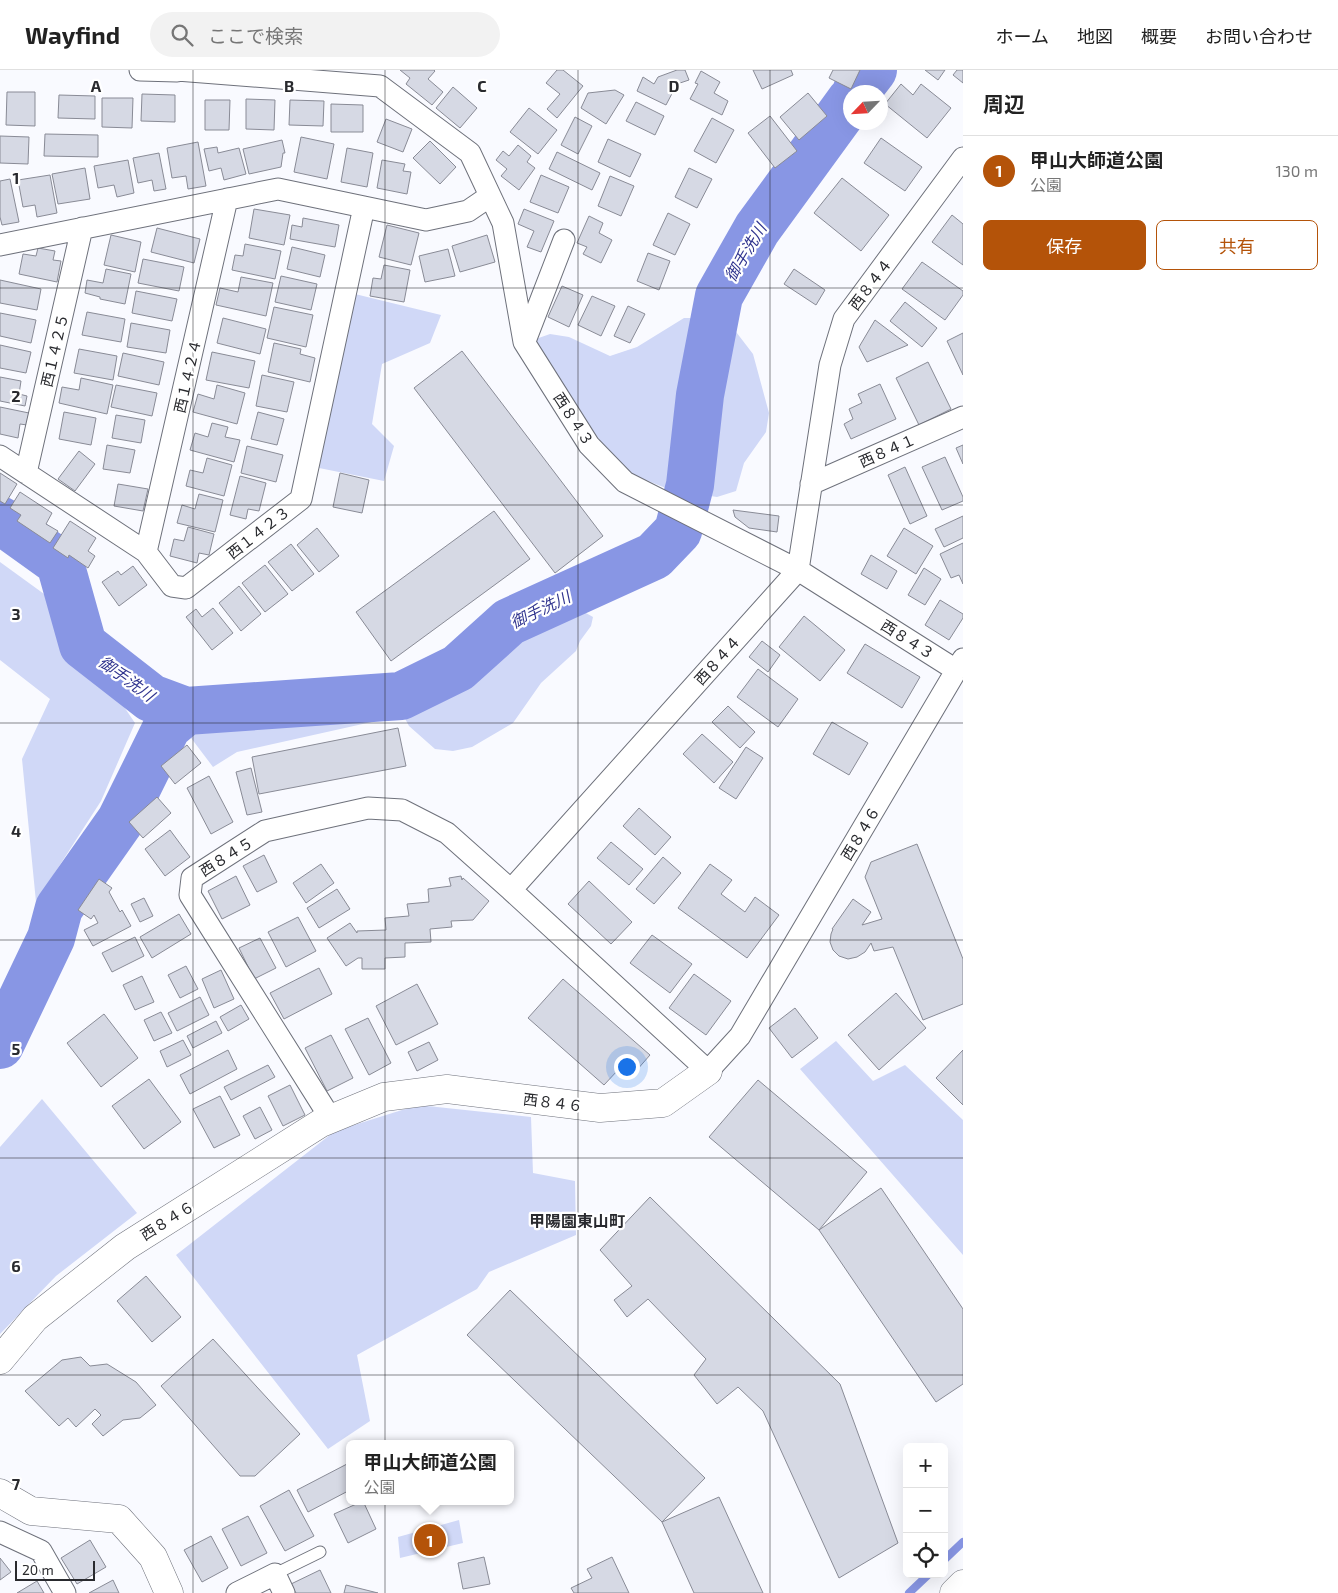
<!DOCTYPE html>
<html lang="ja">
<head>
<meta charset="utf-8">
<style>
	:root { --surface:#fff; --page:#f2f2f2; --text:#222; --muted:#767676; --line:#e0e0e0; --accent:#b45309 }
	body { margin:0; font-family:"Exo 2","Noto Sans JP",sans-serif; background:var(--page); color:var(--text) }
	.controls { position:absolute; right:15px; bottom:15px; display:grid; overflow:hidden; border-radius:8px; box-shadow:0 5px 20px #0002 }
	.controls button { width:45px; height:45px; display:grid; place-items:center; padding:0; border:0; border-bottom:1px solid var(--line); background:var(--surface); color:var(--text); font:25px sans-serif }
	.compass { position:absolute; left:843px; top:15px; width:45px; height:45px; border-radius:50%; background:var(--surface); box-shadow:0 5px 20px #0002; rotate:245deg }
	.scale { position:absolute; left:15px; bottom:12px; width:80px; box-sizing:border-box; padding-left:5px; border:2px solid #292a2e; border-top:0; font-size:14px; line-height:18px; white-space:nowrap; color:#292a2e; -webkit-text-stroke:4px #fff; paint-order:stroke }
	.you { position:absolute; left:626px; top:996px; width:18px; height:18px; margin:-12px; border:4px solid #fff; border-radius:50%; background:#1a73e8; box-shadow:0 0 0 8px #1a73e833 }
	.badge { display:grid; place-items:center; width:32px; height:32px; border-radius:50%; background:var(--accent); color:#fff; font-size:16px; font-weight:700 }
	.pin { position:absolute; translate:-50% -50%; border:2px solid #fff; box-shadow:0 1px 5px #0006 }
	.popup { position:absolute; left:346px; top:1370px; width:168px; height:65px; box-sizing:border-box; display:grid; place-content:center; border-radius:8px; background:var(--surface); filter:drop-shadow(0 1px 4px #0005); font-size:16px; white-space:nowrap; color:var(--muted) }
	.popup b { font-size:19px; color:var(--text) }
	.popup::after { content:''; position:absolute; left:50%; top:100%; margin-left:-10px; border:10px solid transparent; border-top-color:var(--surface) }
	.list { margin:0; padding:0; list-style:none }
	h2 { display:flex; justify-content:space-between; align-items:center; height:65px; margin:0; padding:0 20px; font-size:21px }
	h2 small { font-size:16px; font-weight:400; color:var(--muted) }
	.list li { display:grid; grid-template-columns:32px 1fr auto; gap:15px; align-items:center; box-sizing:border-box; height:70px; padding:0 20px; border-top:1px solid var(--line) }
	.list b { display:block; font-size:19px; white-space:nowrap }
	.list p { margin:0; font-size:16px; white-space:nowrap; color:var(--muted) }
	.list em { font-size:16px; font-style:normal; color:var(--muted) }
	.actions { display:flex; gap:10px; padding:15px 20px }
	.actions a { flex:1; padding:11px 0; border:1px solid var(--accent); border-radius:8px; text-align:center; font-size:18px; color:var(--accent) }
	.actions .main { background:var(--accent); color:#fff }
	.icon { flex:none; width:28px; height:28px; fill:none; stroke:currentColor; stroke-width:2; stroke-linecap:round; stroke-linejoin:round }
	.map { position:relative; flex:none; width:963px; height:1523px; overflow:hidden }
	header { display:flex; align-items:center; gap:30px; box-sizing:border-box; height:70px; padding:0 25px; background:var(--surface); border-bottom:1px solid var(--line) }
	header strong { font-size:24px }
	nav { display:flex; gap:28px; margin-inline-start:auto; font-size:18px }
	.search { width:350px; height:45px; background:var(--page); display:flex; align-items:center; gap:12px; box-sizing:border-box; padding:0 18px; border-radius:28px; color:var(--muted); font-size:19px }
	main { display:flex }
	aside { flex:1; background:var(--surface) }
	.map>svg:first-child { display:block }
</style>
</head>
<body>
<header>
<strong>Wayfind</strong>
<div class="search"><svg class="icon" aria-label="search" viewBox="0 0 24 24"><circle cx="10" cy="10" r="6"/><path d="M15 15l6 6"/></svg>ここで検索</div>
<nav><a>ホーム</a><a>地図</a><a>概要</a><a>お問い合わせ</a></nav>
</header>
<main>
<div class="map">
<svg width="963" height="1523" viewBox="0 0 963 1523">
	<rect width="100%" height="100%" fill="#f9faff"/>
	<path fill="#d0d8f7" d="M355,224L441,245L430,273L382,294L372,354L394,376L384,411L319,398Z
		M684,248H712L730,254L753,284L769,343L766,362L744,393L736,421L717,427L671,420L635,406L614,389L538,287L533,270L550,264L569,267L610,286L637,277Z
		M0,492L51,529L135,653L101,731L36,832L22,689L50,629L0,590Z
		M577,538L593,547L591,556L580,571L576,581L541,613L513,653L472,677L453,681L435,679L409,656L403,645L237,682L213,697L182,656L208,645L425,631L478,601L535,552Z
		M836,971L873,1011L905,995L963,1050V1185L800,999Z
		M42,1029L137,1143L56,1206L0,1264V1077Z
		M418,1035L531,1047L533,1103L575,1111L576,1165L489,1202L477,1219L357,1285L370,1351L328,1379L176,1185L335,1061Z
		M459,1450L463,1473L400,1488L398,1467Z"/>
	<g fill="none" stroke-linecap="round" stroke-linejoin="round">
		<path stroke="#8896e4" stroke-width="8" d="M944,1490L963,1472
			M909,1523L929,1504"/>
		<path stroke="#8896e4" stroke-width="48" d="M856,22L873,0
			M0,450L60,493L83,575L151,628L186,641L401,626L458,598L509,552L654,486L678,461L690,415L700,325L719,226L757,159L851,30
			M0,975L51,868L59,838L121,750L167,657L186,641"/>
	</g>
	<path fill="#d6d9e4" stroke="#898b96" d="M400,0H434L435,1L428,9L443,22L432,35L406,14L410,8Z
		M557,0H563L583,16L557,48L547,39L560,24L546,13Z
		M677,0H685L689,10L677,14L666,35L637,21L643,7L654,14L658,7Z
		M753,0H791L793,5L762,19Z
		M833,0H860L851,19L829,8Z
		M925,0H945L938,10Z
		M957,0H963V13L953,5Z
		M701,1L720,12L714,23L728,31L722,45L690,29L698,14L695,13Z
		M901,14L913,25L921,14L951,38L927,68L885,34Z
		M453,17L477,38L460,58L436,38Z
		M615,20L624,25L606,54L581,38L588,23Z
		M7,22H35V56L6,55Z
		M808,23L827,46L799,70L780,47Z
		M142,24L175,25V52L141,51Z
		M59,25L95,26V49L58,48Z
		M102,28H133L132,58L102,57Z
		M246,29L275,30L274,60L246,59Z
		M205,30H230L229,60H205Z
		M290,30L324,31L323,56L289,55Z
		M636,32L664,46L655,65L626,51Z
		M331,34L363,35V62H331Z
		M529,38L557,60L538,84L510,62Z
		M770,46L797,81L775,98L748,63Z
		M575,47L592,56L578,84L561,75Z
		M712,48L734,60L716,93L694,81Z
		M386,49L412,59L403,82L377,72Z
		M45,64L98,65V87L44,86Z
		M0,66L29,67L28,94L0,93Z
		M301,67L334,74L327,109L294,102Z
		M881,68L922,97L905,121L864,93Z
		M608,69L641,84L630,107L598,92Z
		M282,70L285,83H283L281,97L249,104L243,79Z
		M430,71L456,97L440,114L413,88Z
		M198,72L206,116L188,119L186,106L172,108L167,78Z
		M518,75L531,86L527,92L535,98L519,120L501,106L507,99L496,90L503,81L509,86Z
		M217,77L218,83L239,78L246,104L224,110L221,98L209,101L204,79Z
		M347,78L373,83L367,117L341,112Z
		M557,82L600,103L592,120L549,99Z
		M159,83L166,119L154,121L152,110L138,113L133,88Z
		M128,90L134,123L117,127L114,115L98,118L94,96Z
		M382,90L405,94L403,101L411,102L407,124L377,118Z
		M85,98L90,129L58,134L52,104Z
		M689,98L712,109L697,138L675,127Z
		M50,105L57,143L37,147L35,135L23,137L18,110Z
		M541,105L569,117L558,143L530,132Z
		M610,106L634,116L621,146L598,136Z
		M842,108L889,145L861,181L814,143Z
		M10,109L19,152L2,155L0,147V111Z
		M254,139L290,145L284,175L249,168Z
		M524,139L554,151L541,182L527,177L534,161L518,154Z
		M668,143L690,154L675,185L653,175Z
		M952,145L963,154V195L932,172Z
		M589,146L603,153L599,163L612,170L601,193L583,184L587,177L577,173Z
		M303,148L339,155L335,177L290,169L292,155L302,157Z
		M387,155L419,163L411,195L379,187Z
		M157,158L200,169L194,193L151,182Z
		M111,165L141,172L135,202L104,195Z
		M487,165L495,192L460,202L452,176Z
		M245,174L281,181L275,209L232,200L235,185L243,186Z
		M292,177L325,185L320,207L287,199Z
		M38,178L55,181L53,190L61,191L57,212L19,204L23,184L36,186Z
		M448,179L455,206L425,212L419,186Z
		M648,183L670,191L659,220L637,211Z
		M143,189L184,197L179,221L138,213Z
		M922,192L963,221V225L945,250L902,219Z
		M384,195L410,200L404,232L370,226L373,208L381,209Z
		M106,199L131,204L125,234L100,229V227L85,223L87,210L103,213Z
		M794,199L825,220L816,235L784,214Z
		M281,206L317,214L311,240L275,232Z
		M241,207L273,213L266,246L216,235L220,218L238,222Z
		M0,210L41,219L37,240L0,233Z
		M562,216L583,225L569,257L548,247Z
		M136,221L177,229L172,251L132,243Z
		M592,226L615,236L601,266L578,255Z
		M905,232L937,258L922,277L890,251Z
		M628,236L645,244L630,273L614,266Z
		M274,237L313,245L306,277L267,268Z
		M87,242L125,249L121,272L82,265Z
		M0,243L36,250L31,273L0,266Z
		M223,248L266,259L260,284L217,273Z
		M875,250L908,275L867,292L859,277Z
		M131,253L170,260L166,283L127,277Z
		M963,263V305L947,271Z
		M274,273L301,279L300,284L315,288L310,312L268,302Z
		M0,275L31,282L26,303L0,298Z
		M79,279L117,286L113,310L74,303Z
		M462,281L603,466L555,503L414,318Z
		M212,282L255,291L249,318L206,310Z
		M123,283L164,292L159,315L118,306Z
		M928,292L951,339L919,355L896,308Z
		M262,305L294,312L287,342L256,336Z
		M0,307L21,311L19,324L27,326L25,336L0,331Z
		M81,308L113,315L107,344L59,333L62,317L79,320Z
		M880,314L896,349L851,369L844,354L853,349L849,339L862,333L858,324Z
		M116,315L157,323L152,346L111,337Z
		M217,315L245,323L237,354L193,342L198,324L214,329Z
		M0,337L29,343L27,355L20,354L18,368L0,364Z
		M64,342L96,348L91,375L59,369Z
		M258,342L284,349L277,375L251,369Z
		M116,345L145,350L141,373L112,368Z
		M212,353L228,357L225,367L240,370L234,392L190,380L195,363L208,367Z
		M107,375L135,380L130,403L103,399Z
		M963,375V394L956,378Z
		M247,376L283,385L276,412L241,403Z
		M79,381L95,394L75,421L58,409Z
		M945,387L963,427V431L942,440L922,397Z
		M207,388L232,395L224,426L186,416L190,400L203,403Z
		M905,397L927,446L910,454L888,405Z
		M0,403L17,414L5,434L0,431Z
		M340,403L369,410L362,443L333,437Z
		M240,406L266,413L259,441L248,439L246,449L230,445Z
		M118,414L148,419L143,441L114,436Z
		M20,422L52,443L46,454L58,461L50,473L17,451L21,445L10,438Z
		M199,424L223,430L215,462L177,453L182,435L195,439Z
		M733,440L779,446L777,462L749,458L735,447Z
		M494,441L530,489L391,591L356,542Z
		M963,446V468L944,477L935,459Z
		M70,451L96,468L88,481L95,486L88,498L69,485L68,488L53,478Z
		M188,457L214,464L209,485L199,483L197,493L170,486L174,469L184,471Z
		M317,458L339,486L319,502L297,475Z
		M904,458L933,476L916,504L887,486Z
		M963,473V514L959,505L951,508L940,484Z
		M291,474L314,504L292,521L268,492Z
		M871,485L897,501L887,519L861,504Z
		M265,495L288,524L265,542L242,513Z
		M133,496L147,515L119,536L102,512L118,501L121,505Z
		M924,498L941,509L925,535L908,525Z
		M239,516L261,544L241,561L219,533Z
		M940,530L963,544V548L949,570L925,555Z
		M213,538L233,563L212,580L186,547L196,539L202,547Z
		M804,546L845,580L820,611L779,577Z
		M762,571L780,585L768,602L749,587Z
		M865,574L920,607L902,638L847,603Z
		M758,599L798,629L778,657L737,627Z
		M728,636L755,662L740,678L712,652Z
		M832,652L868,673L849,705L813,684Z
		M398,658L406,696L259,724L252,687Z
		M702,664L733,692L714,713L683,684Z
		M187,675L201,693L175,714L161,696Z
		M746,677L763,688L736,729L719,718Z
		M251,698L262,742L247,745L236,702Z
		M209,706L233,752L211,764L187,718Z
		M157,727L171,743L143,768L129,752Z
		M639,738L671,767L655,785L623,756Z
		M170,760L190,787L165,806L145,779Z
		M611,772L643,799L629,815L597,788Z
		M917,774L963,889V934L923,950L893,877L874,881L871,873L865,882L857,887L848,889L839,886L833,880L830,872L831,864L833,859H832L853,829L871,842L862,855L882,849L865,807L871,792Z
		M264,785L277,812L257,822L243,796Z
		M663,787L681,803L654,834L636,819Z
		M321,794L334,813L306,833L293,813Z
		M710,794L732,810L721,824L745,842L755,827L779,845L747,888L678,838Z
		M236,806L250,835L222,849L208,821Z
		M461,806L462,810L463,808L489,831L473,850L451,851L452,857L430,859L431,872L405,873V887L385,888V899H362V888H358L346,896L327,868L350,853L357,863V861L386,860L385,848L409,846L407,834L429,832L428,819L451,816L449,808Z
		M99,809L112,818L109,822L120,842L122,840L131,856L93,876L84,860L98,853L94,845L91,849L78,840Z
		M589,811L632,852L611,874L568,834Z
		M337,819L350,839L319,858L307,838Z
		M144,828L153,846L140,852L131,834Z
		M179,844L191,864L152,888L140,867Z
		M298,847L316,881L286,897L268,862Z
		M652,865L692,894L670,923L630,893Z
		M135,867L144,886L112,902L102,883Z
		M260,868L276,898L254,909L239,878Z
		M186,896L198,919L180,928L168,905Z
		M319,898L332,924L284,949L270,923Z
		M221,900L234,929L214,938L202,909Z
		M694,904L731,931L706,965L669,938Z
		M142,906L154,932L135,940L123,915Z
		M563,909L650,985L629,1009L618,1000L604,1015L528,948Z
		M417,914L438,954L396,975L376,936Z
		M896,923L926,958L879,1000L848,965Z
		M200,927L209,945L177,961L168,943Z
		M241,935L249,949L228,961L220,947Z
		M795,938L818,968L792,988L769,958Z
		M161,942L172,963L154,971L144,950Z
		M104,944L138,988L101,1017L67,973Z
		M368,948L391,993L369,1005L345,959Z
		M216,951L222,963L193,978L187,966Z
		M331,965L353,1008L327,1021L305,978Z
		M183,970L191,985L167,997L160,981Z
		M429,972L438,990L417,1001L408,982Z
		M228,980L237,999L190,1024L180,1005Z
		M963,980V1035L936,1008Z
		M268,995L275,1007L231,1030L224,1017Z
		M149,1009L181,1052L144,1079L112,1036Z
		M758,1010L867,1102L819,1160L709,1067Z
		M290,1015L305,1045L283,1056L268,1026Z
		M220,1026L240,1065L214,1078L193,1039Z
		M260,1037L272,1060L255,1069L243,1046Z
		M881,1118L963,1239V1314L936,1332L819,1160Z
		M650,1127L840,1314L898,1473L839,1508L763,1341L738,1317L717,1334L694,1305L706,1289L648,1229L627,1247L614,1230L632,1216L600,1180Z
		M146,1206L181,1247L152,1272L117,1231Z
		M510,1220L705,1408L662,1452L467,1265Z
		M213,1269L300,1364L255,1406H240L161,1316Z
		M81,1287L90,1296L107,1294L136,1312L156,1335L140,1348L123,1350L103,1366L92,1354L101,1345L95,1339L76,1357L68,1348L59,1356L25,1321L62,1290Z
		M347,1394L350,1400V1420L308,1442L297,1420Z
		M289,1420L314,1466L285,1481L260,1436Z
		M719,1427L763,1523H694L662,1452Z
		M363,1431L376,1459L348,1473L334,1444Z
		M248,1446L267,1483L241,1496L222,1459Z
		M211,1466L228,1498L202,1512L184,1480Z
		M90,1470L106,1497L77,1514L61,1488Z
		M484,1487L490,1514L463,1519L458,1493Z
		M612,1487L629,1523H574L571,1518L592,1508L587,1499Z
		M0,1488L11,1502L0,1510Z
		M320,1500L331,1523H296L291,1514Z
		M113,1510L119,1523H89Z
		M37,1511L44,1523H17Z
		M346,1515L378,1523H344Z"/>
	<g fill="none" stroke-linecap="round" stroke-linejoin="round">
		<g stroke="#6e717b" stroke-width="13">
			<path id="lane" d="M275,1504L320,1482"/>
		</g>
		<g stroke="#6e717b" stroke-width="23">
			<path id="street" d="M140,0L177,1
				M177,0L380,16L470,83L503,153L524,272L589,375L625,412L798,500L956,600
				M963,88L844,249L830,295L798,500L511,820L708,1001L740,966L963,589
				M0,175L278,119L426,150L468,141L490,126
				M525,271L564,170
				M0,386L146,482L172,516L186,518L301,429L364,137
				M26,403L82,158
				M811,414L963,347
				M146,482L227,129
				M331,1049L190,825L192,808L265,761L368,738L402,740L447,763L511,820
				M0,1462L41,1481L65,1523
				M237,1523L275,1504L284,1523"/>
		</g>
		<g stroke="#6e717b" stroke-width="29">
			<path id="secondary" d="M0,1290L35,1248L125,1177L321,1053L384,1027L447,1019L600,1038L663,1033L708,1001
				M0,1423L31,1441L119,1449L153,1487L169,1523
				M954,1523L963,1514"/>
		</g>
		<use href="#lane" stroke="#fff" stroke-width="11"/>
		<use href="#street" stroke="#fff" stroke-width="21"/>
		<use href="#secondary" stroke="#fff" stroke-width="28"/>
	</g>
	<path fill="none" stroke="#292a2e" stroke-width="1" stroke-opacity="0.55" d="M193,0V1523M385,0V1523M578,0V1523M770,0V1523M0,218H963M0,435H963M0,653H963M0,870H963M0,1088H963M0,1305H963"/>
	<g text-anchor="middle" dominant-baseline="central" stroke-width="4.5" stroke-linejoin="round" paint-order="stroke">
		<g font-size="15" fill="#292a2e" stroke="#fff">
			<text transform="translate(870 214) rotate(-53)">西８４４</text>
			<text transform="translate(54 280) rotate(-77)">西１４２５</text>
			<text transform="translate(187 306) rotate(-77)">西１４２４</text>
			<text transform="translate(574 349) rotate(57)">西８４３</text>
			<text transform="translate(887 380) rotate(-24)">西８４１</text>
			<text transform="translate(258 462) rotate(-38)">西１４２３</text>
			<text transform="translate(908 569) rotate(32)">西８４３</text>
			<text transform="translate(717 590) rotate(-48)">西８４４</text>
			<text transform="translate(860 763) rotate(-59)">西８４６</text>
			<text transform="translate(226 786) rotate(-32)">西８４５</text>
			<text transform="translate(553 1032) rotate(7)">西８４６</text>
			<text transform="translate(167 1150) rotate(-32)">西８４６</text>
		</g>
		<g font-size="16" font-style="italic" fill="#31358f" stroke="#fff">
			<text transform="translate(745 182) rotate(-59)">御手洗川</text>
			<text transform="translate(540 539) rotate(-26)">御手洗川</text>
			<text transform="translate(127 608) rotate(36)">御手洗川</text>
		</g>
		<g font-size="16" font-weight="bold" fill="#292a2e" stroke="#fff">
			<text x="577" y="1150">甲陽園東山町</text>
		</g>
	</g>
	<g font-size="16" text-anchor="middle" font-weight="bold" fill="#292a2e" stroke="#fff" stroke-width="4.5" stroke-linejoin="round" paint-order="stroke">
		<text x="96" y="22">A</text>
		<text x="289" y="22">B</text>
		<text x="482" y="22">C</text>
		<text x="674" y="22">D</text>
		<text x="16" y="114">1</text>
		<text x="16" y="332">2</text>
		<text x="16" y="550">3</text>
		<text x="16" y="767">4</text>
		<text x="16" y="985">5</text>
		<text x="16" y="1202">6</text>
		<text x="16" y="1420">7</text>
	</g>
</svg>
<div class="controls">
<button>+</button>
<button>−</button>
<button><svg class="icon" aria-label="locate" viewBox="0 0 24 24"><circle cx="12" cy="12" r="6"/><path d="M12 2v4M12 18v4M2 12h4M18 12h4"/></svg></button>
</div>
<svg class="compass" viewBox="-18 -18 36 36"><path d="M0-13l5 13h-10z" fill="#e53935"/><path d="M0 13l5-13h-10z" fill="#767676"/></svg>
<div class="scale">20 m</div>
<div class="you"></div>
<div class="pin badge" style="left:430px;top:1470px">1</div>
<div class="popup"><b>甲山大師道公園</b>公園</div>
</div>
<aside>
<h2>周辺<small></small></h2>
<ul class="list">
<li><span class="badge">1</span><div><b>甲山大師道公園</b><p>公園</p></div><em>130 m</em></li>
</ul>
<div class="actions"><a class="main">保存</a><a>共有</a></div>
</aside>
</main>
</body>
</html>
